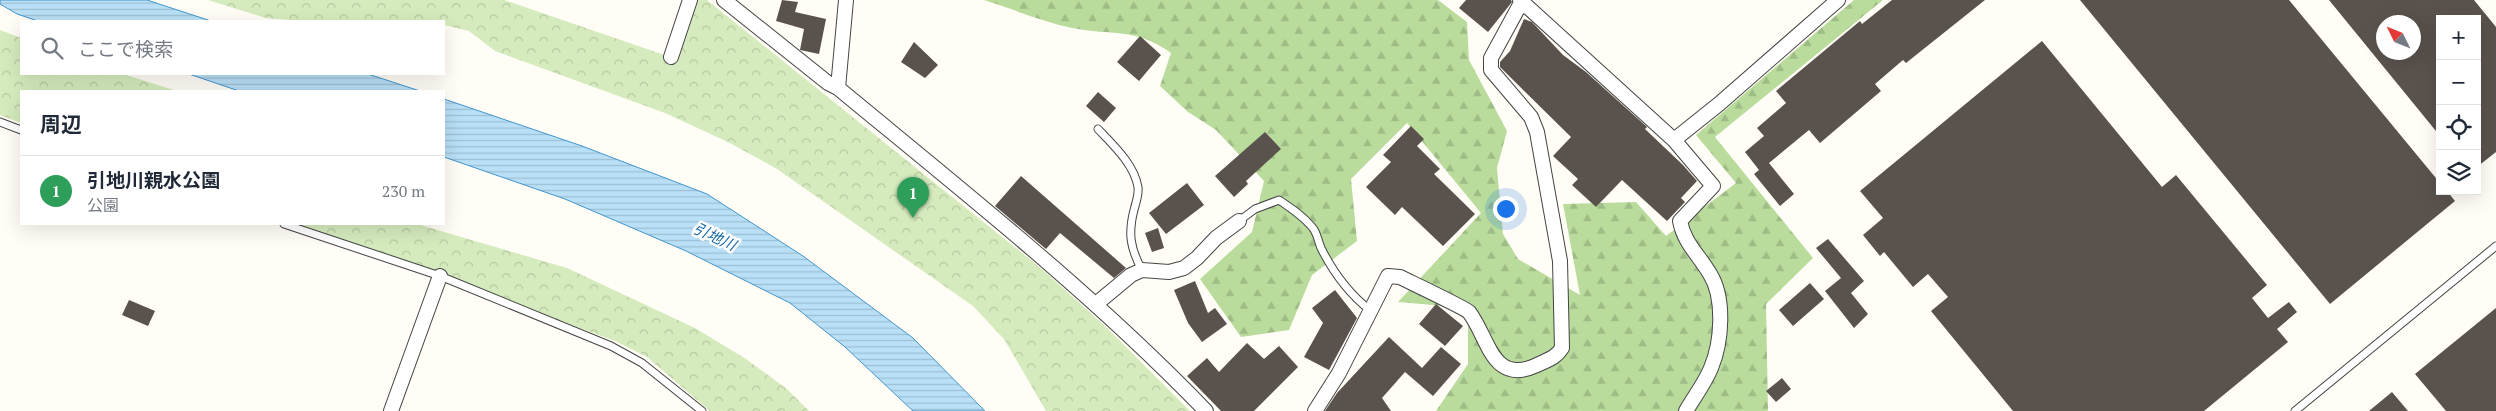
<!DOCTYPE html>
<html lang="ja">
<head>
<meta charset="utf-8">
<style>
	:root { --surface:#fff; --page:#f6f6f7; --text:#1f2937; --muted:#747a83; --line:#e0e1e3; --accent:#c4262e }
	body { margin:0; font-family:"PT Serif","Noto Sans JP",serif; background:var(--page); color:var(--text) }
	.controls { position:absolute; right:15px; top:15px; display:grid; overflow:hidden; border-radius:0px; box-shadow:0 5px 20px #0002 }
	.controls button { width:45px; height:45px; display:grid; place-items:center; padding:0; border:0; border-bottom:1px solid var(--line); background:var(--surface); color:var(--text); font:25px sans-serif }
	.compass { position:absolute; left:2376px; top:15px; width:45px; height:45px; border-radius:50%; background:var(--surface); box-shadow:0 5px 20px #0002; rotate:313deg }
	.you { position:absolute; left:1505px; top:208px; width:18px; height:18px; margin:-12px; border:4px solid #fff; border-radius:50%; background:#1a73e8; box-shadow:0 0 0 8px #1a73e833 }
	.badge { display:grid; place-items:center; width:32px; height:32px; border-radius:50%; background:var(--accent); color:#fff; font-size:16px; font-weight:700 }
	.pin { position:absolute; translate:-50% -41px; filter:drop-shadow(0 1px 2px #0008) }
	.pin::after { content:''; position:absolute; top:26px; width:18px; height:15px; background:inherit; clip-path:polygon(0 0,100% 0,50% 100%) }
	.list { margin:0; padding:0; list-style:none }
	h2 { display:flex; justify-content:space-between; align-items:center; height:65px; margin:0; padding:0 20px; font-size:21px }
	h2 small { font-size:16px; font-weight:400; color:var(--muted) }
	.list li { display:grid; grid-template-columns:32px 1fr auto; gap:15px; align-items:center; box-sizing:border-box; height:70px; padding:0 20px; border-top:1px solid var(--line) }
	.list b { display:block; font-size:19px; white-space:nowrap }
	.list p { margin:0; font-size:16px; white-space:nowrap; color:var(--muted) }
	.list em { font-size:16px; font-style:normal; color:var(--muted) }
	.icon { flex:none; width:28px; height:28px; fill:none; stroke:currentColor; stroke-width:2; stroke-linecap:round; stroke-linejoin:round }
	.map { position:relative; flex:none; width:2496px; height:411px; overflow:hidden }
	.search { position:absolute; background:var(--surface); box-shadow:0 5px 20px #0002; left:20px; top:20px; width:425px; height:55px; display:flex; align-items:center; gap:12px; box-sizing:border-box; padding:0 18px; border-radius:0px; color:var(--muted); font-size:19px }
	.panel { position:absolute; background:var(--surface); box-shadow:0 5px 20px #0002; left:20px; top:90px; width:425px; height:135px; border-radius:0px }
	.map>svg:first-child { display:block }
</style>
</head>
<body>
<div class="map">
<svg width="2496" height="411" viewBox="0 0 2496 411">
	<defs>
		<pattern id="forest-firs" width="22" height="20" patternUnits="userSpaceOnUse" patternTransform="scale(1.25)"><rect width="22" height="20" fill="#b9dc9c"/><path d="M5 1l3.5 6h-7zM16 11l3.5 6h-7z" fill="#9ebc85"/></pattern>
		<pattern id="park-crowns" width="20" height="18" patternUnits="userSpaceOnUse" patternTransform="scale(1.25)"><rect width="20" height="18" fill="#d5ebbd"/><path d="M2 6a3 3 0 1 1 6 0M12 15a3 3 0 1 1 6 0" fill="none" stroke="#b6c8a1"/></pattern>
		<pattern id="water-rules" width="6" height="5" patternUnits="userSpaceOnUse" patternTransform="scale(1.25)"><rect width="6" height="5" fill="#b9e0f7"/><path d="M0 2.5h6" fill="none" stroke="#9ebfd3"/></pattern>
	</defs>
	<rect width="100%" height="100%" fill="#fffdf5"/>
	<path fill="url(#forest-firs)" d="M984,0H1438L1467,22L1469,60L1507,131L1497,168L1503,234L1518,259L1580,295L1563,204L1636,202L1666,236L1736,183L1696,135L1854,0H1883L1715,137L1813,258L1766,304L1768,411H1436L1468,364V308L1398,302L1481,213L1407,123L1351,179L1357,241L1312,275L1289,330L1241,337L1200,279L1252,232L1264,181L1216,130L1188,112L1160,86L1171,53C1135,27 1112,36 1072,28C1043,22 1013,9 984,0Z"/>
	<path fill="url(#park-crowns)" d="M208,0H504L676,59L696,0H707L1042,269L1108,329L1190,411H1046L1004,339L973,306L777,169L728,142L665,113L495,51L469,31L444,25V21L290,20L266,18Z
		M0,30L21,38V74H123L177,91H21V123L0,115Z
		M297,224H417L567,268L695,328L746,359L787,389L809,411H710L647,357L615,341Z"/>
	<path fill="url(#water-rules)" stroke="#3f96cf" d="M0,0H147L211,21H38L17,14L0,4Z
		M189,74H368L420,91H239Z
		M444,99L582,146L707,194L803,256L913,338L985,411H913L845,347L790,303L686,251L565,199L444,157Z"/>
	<path fill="#5a524d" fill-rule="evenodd" d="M782,0L798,2L795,12L826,19L819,54L800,50L804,29L776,21Z
		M1466,0H1511L1512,2L1488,32L1459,8Z
		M1892,0H1985L1906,63L1903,60L1875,84L1881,91L1820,143L1809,130L1769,163L1794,194L1780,206L1754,174L1759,170L1745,152L1764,136L1757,128L1786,103L1776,91L1860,21L1862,24Z
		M2080,0H2289L2440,183V191H2447L2455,201L2330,304Z
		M2329,0H2474L2496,27V152L2477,167V19H2440V136ZM2384,22H2414V52H2384Z
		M1524,19L1532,22L1563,55L1586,72L1647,127L1645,129L1683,165L1697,181L1681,198L1685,202L1667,221L1622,180L1596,207L1572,185L1578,179L1553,156L1571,137L1500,67V62L1510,51Z
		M1140,36L1161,55L1139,81L1117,62Z
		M2042,41L2162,187L2176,175L2267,285L2252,298L2268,318L2289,302L2297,312L2277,329L2288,342L2204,411H2013L1931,311L1948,297L1928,274L1913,287L1884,252L1880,256L1863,235L1883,218L1860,191Z
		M914,42L938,65L925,78L901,62Z
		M1098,92L1116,108L1104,122L1086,106Z
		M1411,126L1424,139L1417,146L1440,169L1434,174L1475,214L1443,246L1402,207L1395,215L1366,187L1391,162L1383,155Z
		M1265,132L1281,149L1246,181L1248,184L1234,197L1215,176Z
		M1021,176L1126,268L1114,278L1060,233L1046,249L995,206Z
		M1187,183L1204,205L1166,234L1149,213Z
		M1158,228L1164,248L1152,252L1145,233Z
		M1828,239L1864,281L1851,293L1868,314L1854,328L1825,291L1841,278L1816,248Z
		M1195,281L1208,313L1215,308L1227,324L1202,342L1188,323L1174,290Z
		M1810,283L1824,299L1793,326L1779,310Z
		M1335,290L1357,318L1329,370L1304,357L1323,323L1312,308Z
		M129,300L155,311L148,326L122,315Z
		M1436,304L1463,326L1445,346L1419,324Z
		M2496,308V411H2446L2415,374Z
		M1389,337L1422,368L1441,347L1461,364L1433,396L1405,372L1382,398L1391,411H1325L1337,393Z
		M1247,343L1264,359L1279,346L1298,367L1254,411H1221L1187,376L1207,358L1219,372Z
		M1782,378L1791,389L1776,402L1766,391Z
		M2392,392L2408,411H2369Z"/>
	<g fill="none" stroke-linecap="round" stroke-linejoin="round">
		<g stroke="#444" stroke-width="9">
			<path id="service" d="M0,122L21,130
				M1098,129C1113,145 1134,164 1138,187C1139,195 1136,202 1134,210C1128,233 1130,248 1142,270
				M1239,221L1255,209L1279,200C1291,208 1303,216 1312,227C1317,232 1318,241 1321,248C1334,274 1349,294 1371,311
				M284,224L440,276L611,346L642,363L702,411
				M2295,411L2496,246"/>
		</g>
		<g stroke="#444" stroke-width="16">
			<path id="minor" d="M724,0L828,83L838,88C964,192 1092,293 1206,411
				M1520,0L1674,140L1719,104L1838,0
				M671,57L690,0
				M838,88L846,0
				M1674,140L1713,186L1680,221C1684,243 1699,255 1710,274C1725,298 1722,342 1711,368C1705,383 1694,397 1686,411
				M1096,304L1131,275L1142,270L1169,272L1184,268L1197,258L1216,238L1239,221
				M391,411L440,276
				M1315,411L1339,373L1388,276L1400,277C1410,282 1465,308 1469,312C1489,338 1492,386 1537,365C1547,360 1556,358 1562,348L1560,261L1537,132L1531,117L1491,70V58L1522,1"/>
		</g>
		<use href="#service" stroke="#fff" stroke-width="7"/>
		<use href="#minor" stroke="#fff" stroke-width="14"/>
	</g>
	<g text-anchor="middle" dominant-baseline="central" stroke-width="5" stroke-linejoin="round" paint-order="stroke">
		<g font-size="15" font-style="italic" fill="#1768a6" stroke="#fff">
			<text transform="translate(715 236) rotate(25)">引地川</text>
		</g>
	</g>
</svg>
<div class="controls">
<button>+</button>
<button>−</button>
<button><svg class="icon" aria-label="locate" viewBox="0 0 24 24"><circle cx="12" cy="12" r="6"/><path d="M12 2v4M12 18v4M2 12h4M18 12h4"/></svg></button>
<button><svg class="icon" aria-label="layers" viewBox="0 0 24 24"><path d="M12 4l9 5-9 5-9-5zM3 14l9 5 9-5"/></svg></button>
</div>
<svg class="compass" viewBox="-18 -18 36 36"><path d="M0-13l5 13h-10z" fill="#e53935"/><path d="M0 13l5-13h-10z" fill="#747a83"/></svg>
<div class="you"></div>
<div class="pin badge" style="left:913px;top:218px;background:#2e9e5b">1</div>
<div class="search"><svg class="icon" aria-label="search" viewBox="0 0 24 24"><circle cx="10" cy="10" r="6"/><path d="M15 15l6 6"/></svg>ここで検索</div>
<section class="panel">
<h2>周辺<small></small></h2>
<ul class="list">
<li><span class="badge" style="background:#2e9e5b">1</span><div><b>引地川親水公園</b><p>公園</p></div><em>230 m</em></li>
</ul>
</section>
</div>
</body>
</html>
